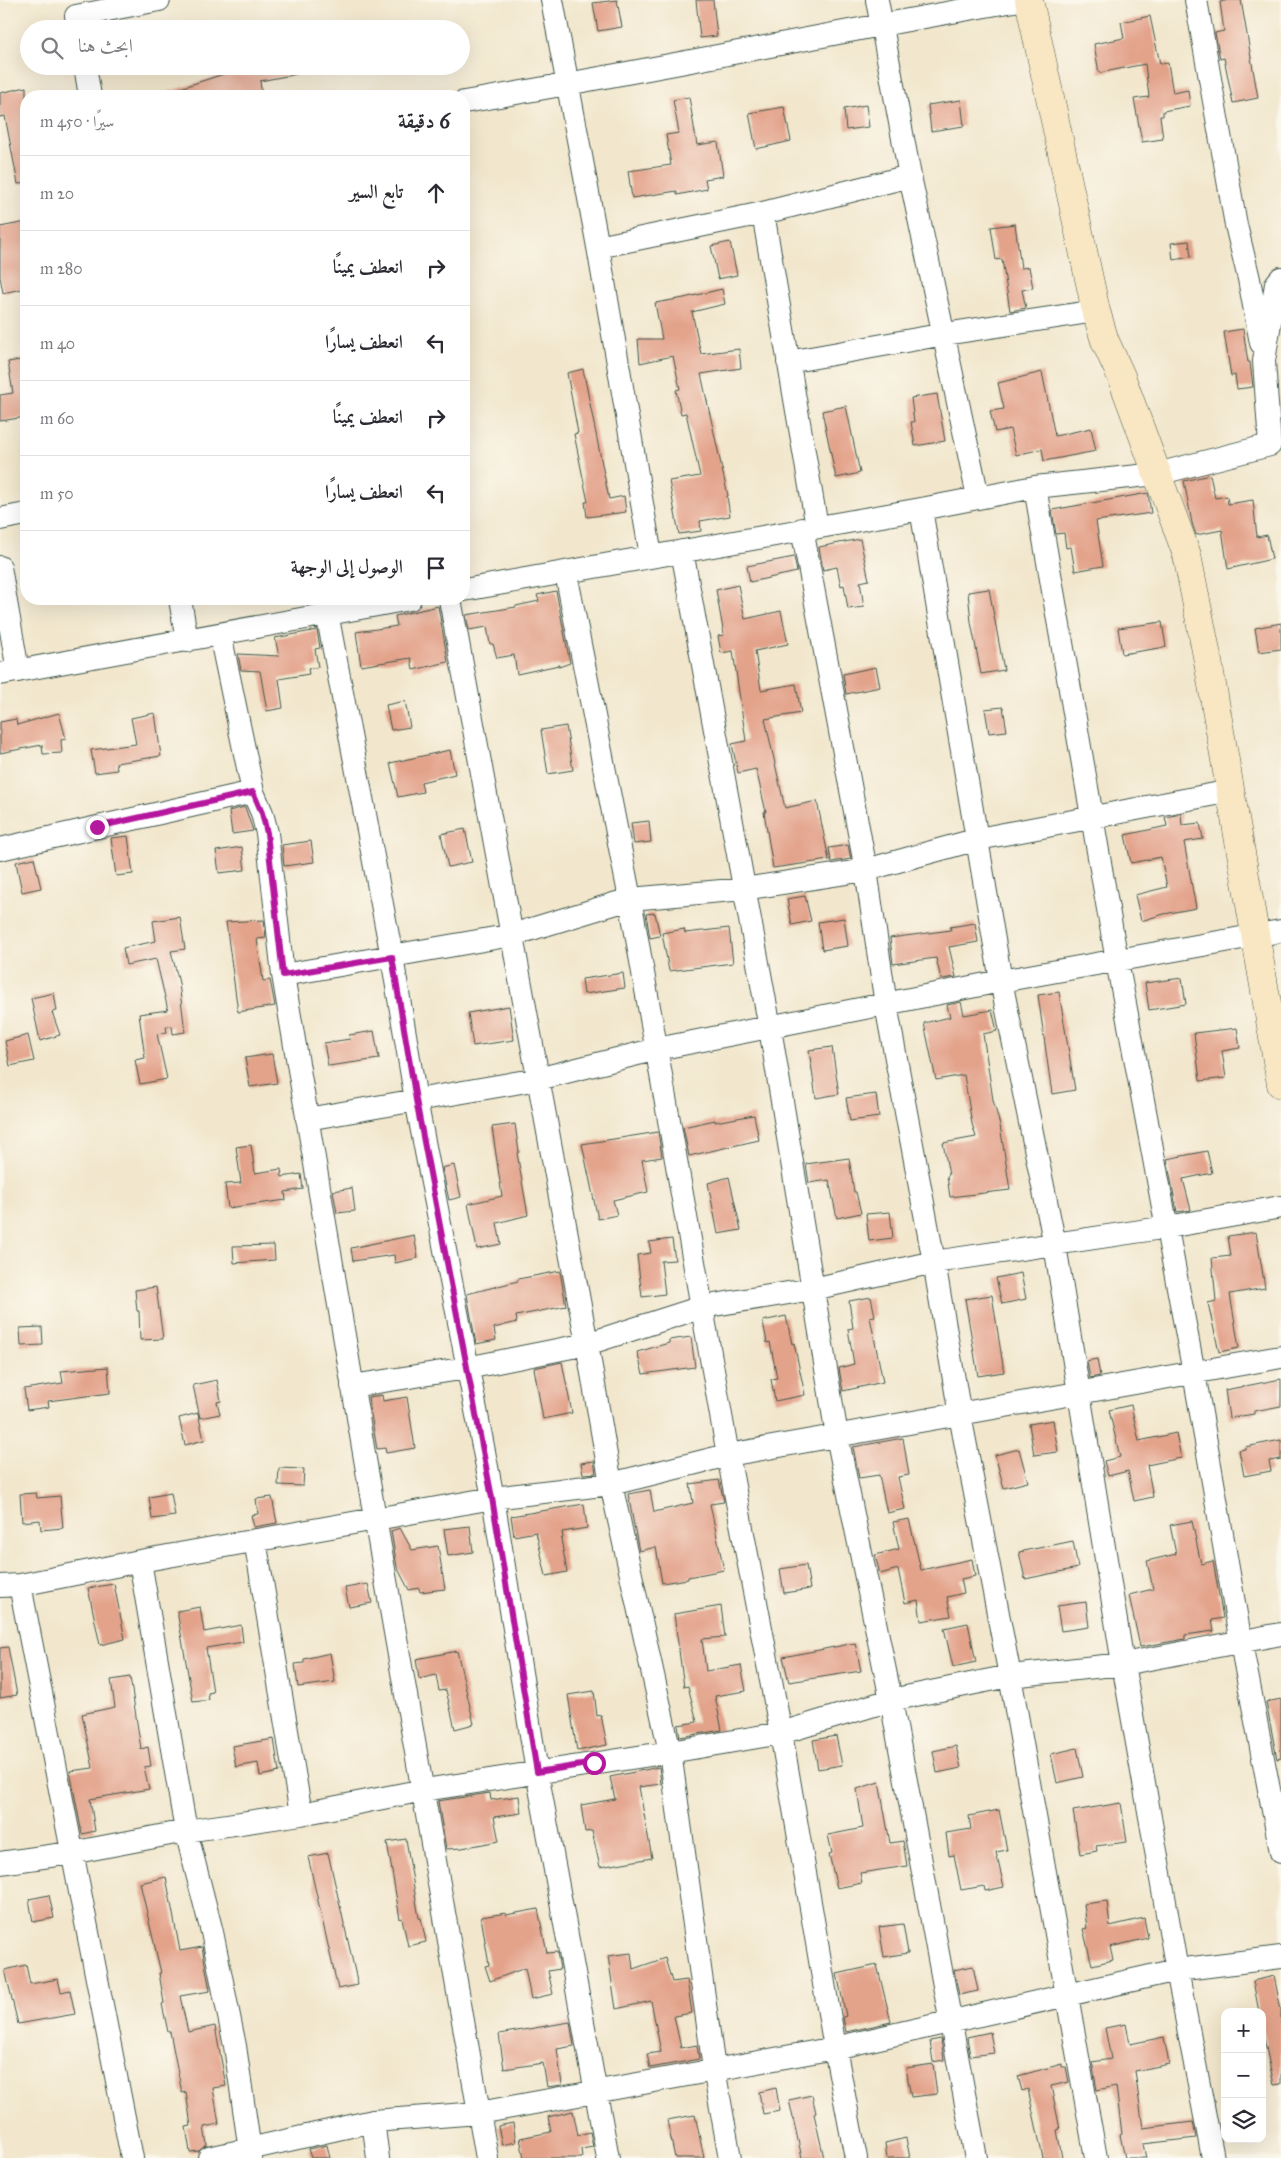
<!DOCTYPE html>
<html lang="ar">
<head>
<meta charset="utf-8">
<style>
	:root { --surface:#fff; --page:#f2f2f3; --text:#2b2b33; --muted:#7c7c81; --line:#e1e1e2 }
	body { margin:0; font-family:"IM FELL Great Primer",Amiri,serif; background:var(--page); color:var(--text); direction:rtl }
	.controls { position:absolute; right:15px; bottom:15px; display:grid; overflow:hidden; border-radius:10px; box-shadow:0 5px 20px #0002 }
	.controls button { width:45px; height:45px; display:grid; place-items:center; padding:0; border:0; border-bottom:1px solid var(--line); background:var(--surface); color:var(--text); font:25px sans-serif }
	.stop { position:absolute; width:15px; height:15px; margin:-11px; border:4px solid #b5179e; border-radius:50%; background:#fff }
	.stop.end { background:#b5179e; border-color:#fff; box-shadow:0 1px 5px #0008 }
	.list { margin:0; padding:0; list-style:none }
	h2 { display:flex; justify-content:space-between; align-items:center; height:65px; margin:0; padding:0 20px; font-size:21px }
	h2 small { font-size:16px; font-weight:400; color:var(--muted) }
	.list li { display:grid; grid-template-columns:32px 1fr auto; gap:15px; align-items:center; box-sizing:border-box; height:75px; padding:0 20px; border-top:1px solid var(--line) }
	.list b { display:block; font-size:19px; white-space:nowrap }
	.list em { font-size:16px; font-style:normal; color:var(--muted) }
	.icon { flex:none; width:28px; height:28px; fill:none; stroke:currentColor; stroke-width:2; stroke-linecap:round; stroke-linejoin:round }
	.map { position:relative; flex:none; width:1281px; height:2158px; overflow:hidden; direction:ltr }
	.search { position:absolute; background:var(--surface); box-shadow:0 5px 20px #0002; left:20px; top:20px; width:450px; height:55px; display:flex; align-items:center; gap:12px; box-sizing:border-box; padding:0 18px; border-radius:28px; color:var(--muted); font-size:19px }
	.panel { position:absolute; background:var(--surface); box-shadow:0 5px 20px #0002; left:20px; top:90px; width:450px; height:515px; border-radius:20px; direction:rtl }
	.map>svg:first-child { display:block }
</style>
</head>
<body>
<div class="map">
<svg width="1281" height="2158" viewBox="0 0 1281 2158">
	<rect width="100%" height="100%" fill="#fbf7ec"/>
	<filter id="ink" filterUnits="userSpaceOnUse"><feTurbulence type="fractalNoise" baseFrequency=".02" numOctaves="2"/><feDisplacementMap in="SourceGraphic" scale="10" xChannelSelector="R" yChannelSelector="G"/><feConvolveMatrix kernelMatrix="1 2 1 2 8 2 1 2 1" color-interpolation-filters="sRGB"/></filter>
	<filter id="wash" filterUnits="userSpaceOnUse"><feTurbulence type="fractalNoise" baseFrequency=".0096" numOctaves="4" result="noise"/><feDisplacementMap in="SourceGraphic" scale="20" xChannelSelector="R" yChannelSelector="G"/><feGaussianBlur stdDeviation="1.12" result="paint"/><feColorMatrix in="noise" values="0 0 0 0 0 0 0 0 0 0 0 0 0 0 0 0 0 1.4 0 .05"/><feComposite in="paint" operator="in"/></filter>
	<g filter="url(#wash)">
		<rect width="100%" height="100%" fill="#f2e7cd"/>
		<g id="blocks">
			<path fill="#e3a28a" d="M617,0L622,27L598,31L593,3Z
				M696,0H713L717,36L700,38Z
				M1229,0H1241L1258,98L1233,103L1224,58L1220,59L1215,33L1224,31L1220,2Z
				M1150,16L1160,64L1168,63L1173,93L1188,90L1190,106L1163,111V116H1160L1163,139L1142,142L1134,99L1149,97L1145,64L1099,73L1094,44L1124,38L1121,22Z
				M236,66H296L297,74L260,81L262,96H166L165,93L236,70Z
				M26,87V183L18,184L5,116L0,117V93Z
				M689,97L697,145L718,142L723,176L705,179L707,189L677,195V191L632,198L628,171L671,165L666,135L679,133L673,100Z
				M961,100L964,126L931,131L928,105Z
				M866,105L869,127L846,130L844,109Z
				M784,107L791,141L756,149L749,113Z
				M26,222V288L3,293L0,277V227Z
				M1015,224L1021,268L1029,267L1033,288L1022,290L1026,308L1010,311L1002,259L996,260L991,227Z
				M1189,241L1191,257L1173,260L1171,243Z
				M730,242L737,275L718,279L711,246Z
				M722,289L725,304L692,312L701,354L739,349L741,368L701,374L728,496H727L730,516L700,521L701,531L679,534L669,481L700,476L686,413L681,414L676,390L680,389L673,356L640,363L638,339H662L655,303L684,298Z
				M1243,329L1248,362H1250L1253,387L1237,389L1235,375L1231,376L1224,332Z
				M26,359V417L0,421V395L13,393L8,362Z
				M583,369L609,499L624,496L626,512L587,517L585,502H588L574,434L578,433L567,373Z
				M1042,372L1055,436L1091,428L1096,451L1044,461L1042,449L1016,455L1010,429L995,432L990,411L1004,409L998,383Z
				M937,394L945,441L915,446L911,422H914L911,398Z
				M846,406L860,473L836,478L822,411Z
				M1210,475L1215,498L1227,496L1228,504L1253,500L1257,537L1267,535L1272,559L1228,569L1222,530L1196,535L1192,523L1184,481Z
				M1148,493L1151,513L1096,521L1103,566L1075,571L1071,547L1066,548L1064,533L1056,534L1052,510Z
				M860,539L869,580L860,582L864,607L848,609L844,585L841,586L837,567L823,570L819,547Z
				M794,557L797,572L750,582L747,566Z
				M738,585L745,619L781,611L788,644L755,651L761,690L796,684L801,713L765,719L785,808L817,801L829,860L773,868L764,812H766L756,769L738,773L732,744L746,741L733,651L721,653L718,636L724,635L716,590Z
				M989,589L1004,670L981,674L971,622L968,592Z
				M556,591L570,663L559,667V665L517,674L514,655L497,658L493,644H490L487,627L469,630L466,615L516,607V606L539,601L537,595Z
				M438,606L448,662L413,670L411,658L361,666L356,632L397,626L395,616Z
				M1162,622L1166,647L1122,654L1118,628Z
				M1281,623V649L1259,652L1255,628Z
				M317,630L320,648L315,649L318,667L308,669L309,674L279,679L283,708L267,711L260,671L241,670L238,654L279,656L275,638Z
				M876,667L880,687L846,694L843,674Z
				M405,701L410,727L391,730L386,705Z
				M1003,707L1007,731L989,733L985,709Z
				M59,713L66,739L61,740L62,753L43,754L42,745L0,753V722L16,719L17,725Z
				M155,713L161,756L116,763L117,770L95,773L91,750L136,744L131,718Z
				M566,726L573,770L548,774L541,730Z
				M450,750L455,774L421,782L423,792L398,797L390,763Z
				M245,807L253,831L232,834L229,811Z
				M1181,814L1182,825L1200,823L1203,839L1184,842L1196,908L1164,914L1141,921L1135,895L1167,887L1161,857L1131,863L1125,835L1167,826L1165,817Z
				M649,821L651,842L634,844L631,823Z
				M465,829L472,862L448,867L441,834Z
				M128,836L133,874L116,876L111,838Z
				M311,841L314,862L284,866L282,845Z
				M848,845L851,859L831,862L829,848Z
				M242,847L245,870L219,873L216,851Z
				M34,858L41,888L22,892L16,862Z
				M805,896L811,921L792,925L787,899Z
				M655,913L660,936L650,938L646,914Z
				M180,917L185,949L171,951L179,983L185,1032L173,1034L172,1026L166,1027L167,1032L157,1034L167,1079L140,1084L135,1060L145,1058L139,1014L168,1010L156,959L126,965L123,948L156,941L153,921Z
				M844,918L848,946L822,950L818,922Z
				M264,920L266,938L257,939L263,981L270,980L275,1006L238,1012L226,922Z
				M975,923L978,942L949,947L956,977L941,979L936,958L893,964L890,938L951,930L950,927Z
				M729,928L733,963L669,971L662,933L684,929L685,933Z
				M623,973L625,988L584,994L582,979Z
				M1182,978L1186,1004L1149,1010L1145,983Z
				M1059,992L1075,1090L1052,1094L1038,995Z
				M54,993L57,1011L52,1012L60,1035L40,1041L31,998Z
				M961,1002L964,1015L992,1010L997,1031L983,1034L993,1100L1000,1125L1010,1190L950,1197L947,1176L949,1175L943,1143L976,1137L972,1124L964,1075L936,1080L924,1023L950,1017L947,1005Z
				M509,1006L514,1040L473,1046L468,1013Z
				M1237,1028L1240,1048L1222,1051L1226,1078L1200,1081L1194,1033Z
				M374,1031L379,1059L328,1066L324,1043L350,1039L349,1035Z
				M28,1035L34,1061L10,1066L5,1041Z
				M832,1047L839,1094L816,1098L809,1050Z
				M272,1054L277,1083L250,1087L245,1058Z
				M876,1094L879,1117L850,1121L846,1098Z
				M754,1115L759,1140L689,1156L683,1127L715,1120V1122Z
				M515,1124L519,1152L517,1153L528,1215L497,1223L501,1244L477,1249L468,1204L502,1196L492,1127Z
				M658,1132L662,1157L642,1160L648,1192L613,1200L617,1215L598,1219L582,1144Z
				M251,1145L255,1173L281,1169L282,1177L301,1174L303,1189L285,1192L286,1200L228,1208L225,1184L241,1183L236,1147Z
				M1207,1151L1212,1173L1183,1179L1191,1210L1177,1212L1167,1159Z
				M849,1158L854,1192H856L861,1213L837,1218L829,1180L809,1183L806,1164Z
				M454,1165L461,1197L449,1200L442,1168Z
				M729,1177L741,1230L718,1234L708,1183Z
				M352,1188L355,1211L337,1213L333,1191Z
				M890,1212L893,1238L869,1241L866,1214Z
				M1256,1232L1265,1288L1230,1294L1239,1348L1219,1352L1208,1303L1216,1301L1212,1258L1231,1256L1228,1236Z
				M414,1235L418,1258L395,1263L394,1255L353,1261L351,1248Z
				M672,1239L675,1260L661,1261L665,1294L642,1297L637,1255L651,1253L649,1242Z
				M274,1245L275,1260L234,1263L233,1246Z
				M560,1271L566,1306L516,1316L517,1322L494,1328L496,1340L476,1344L467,1294L518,1281V1279Z
				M1021,1273L1026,1299L1002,1304L996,1278Z
				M156,1287L163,1339L140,1340L139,1311H137L135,1290Z
				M992,1295L1004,1372L978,1376L965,1299Z
				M871,1297L875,1316L870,1317L883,1382L843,1391L839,1368L854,1364L848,1329L853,1328L849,1301Z
				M786,1316L792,1344L794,1343L805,1395L775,1401L771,1379L777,1378L770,1342L767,1343L763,1321Z
				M42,1327L43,1345L21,1346L20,1328Z
				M691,1337L695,1367L643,1374L637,1352L669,1343V1340Z
				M1097,1359L1100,1376L1090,1378L1087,1361Z
				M562,1362L572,1413L543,1419L534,1368Z
				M108,1367L110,1393L48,1401L49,1407L27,1410L24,1389L63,1383L61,1371Z
				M1281,1379V1406L1254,1411V1414L1229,1418L1225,1390Z
				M217,1380L221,1401L217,1402L220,1414L200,1418L193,1385Z
				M382,1395L383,1401L407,1397L415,1448L386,1453L385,1448L377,1449L368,1397Z
				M1131,1405L1139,1441L1176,1433L1181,1458L1147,1465L1153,1497L1134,1501L1128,1471L1108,1476L1104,1461L1120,1457L1109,1410Z
				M198,1413L204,1440L185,1445L179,1418Z
				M1053,1420L1058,1452L1034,1455L1029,1424Z
				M903,1438L909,1475L898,1477L905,1509L887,1513L879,1475L859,1478L853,1447Z
				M1281,1440V1459L1269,1461L1271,1471L1244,1476L1239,1450L1245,1449V1447Z
				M1019,1449L1028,1482L1004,1488L995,1455Z
				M594,1461L596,1473L583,1474L581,1463Z
				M279,1468L304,1469L303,1486L278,1485Z
				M719,1480L724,1502L710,1504L724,1570L688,1577V1579L662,1583L656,1547L639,1551L628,1494L650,1490L654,1512L693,1503L690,1484Z
				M36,1493L37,1498L60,1496L63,1528L41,1530L40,1520L22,1522L20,1494Z
				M171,1493L175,1516L152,1519L149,1497Z
				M272,1497L277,1523L254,1527L251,1515L258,1514L256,1499Z
				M584,1504L587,1528L562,1532L563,1538L561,1539L567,1572L546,1576L536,1532L514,1536L511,1516Z
				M909,1519L921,1570L972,1559L975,1576L961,1579L964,1593L947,1597L951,1616L921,1621L918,1600L905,1603L898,1569L880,1574L875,1555L899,1549L893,1522Z
				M1192,1521L1201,1564L1213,1561L1223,1618L1212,1620L1214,1631L1185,1635V1639L1140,1647L1129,1595L1153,1589L1147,1561L1176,1554L1170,1525Z
				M470,1526L473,1552L448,1556L444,1529Z
				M400,1528L412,1550L438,1546L445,1589L420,1592L419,1588L409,1590L397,1567L391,1531Z
				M1073,1541L1078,1568L1025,1579L1019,1552Z
				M806,1565L810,1589L784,1593L780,1569Z
				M114,1584L125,1639L100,1645L88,1588Z
				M368,1584L372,1603L349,1607L345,1588Z
				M1086,1602L1089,1627L1061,1631L1057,1606Z
				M721,1606L725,1637L702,1639L706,1671L741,1665L746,1691L715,1696L722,1730L680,1737L678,1725L697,1722L688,1686L684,1687L674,1614Z
				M200,1607L204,1632L241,1625L243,1642L206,1648L213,1692L208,1693L209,1700L193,1702L177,1611Z
				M968,1623L976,1662L953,1667L944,1628Z
				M855,1643L861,1671L789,1682L783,1657Z
				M8,1647L17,1695L0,1698V1648Z
				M457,1651L474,1724L455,1729L446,1690L439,1691L436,1675L419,1679L416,1659Z
				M330,1653L335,1682L298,1687L295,1664L304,1663V1659Z
				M130,1677L141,1749L148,1747L151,1766L144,1767L149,1789L90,1799L95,1831L82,1834L70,1771L93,1768L82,1714L115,1707L111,1680Z
				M594,1691L597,1716L601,1715L607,1745L577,1751L568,1695Z
				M1281,1699V1758L1277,1759L1266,1702Z
				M836,1736L842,1765L818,1769L813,1740Z
				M274,1739L279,1772L260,1776L258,1763L236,1767L232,1746Z
				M956,1746L961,1768L937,1773L933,1751Z
				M1077,1748L1083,1777L1057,1783L1051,1754Z
				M659,1767L661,1784L639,1787L652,1858L600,1867L592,1831L585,1832L581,1805L615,1799L610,1777Z
				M879,1782L890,1843L903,1841L907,1866L860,1873L862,1883L837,1888L829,1854L832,1853L828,1835L863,1828L857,1789Z
				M490,1793L491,1800L519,1796L521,1813L494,1817L499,1841L462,1848L446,1849L438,1801Z
				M1121,1803L1127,1842L1096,1846L1097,1851L1080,1854L1073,1811Z
				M999,1810L1007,1850L996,1852L1004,1887L985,1891L984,1886L961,1890L954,1855L949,1856L946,1833L971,1829L969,1816Z
				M406,1839L419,1918H421L426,1942L408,1946L402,1918L400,1919L387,1842Z
				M328,1853L358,1985L338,1989L308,1857Z
				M166,1877L180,1951L202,1947L210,1991L180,1996L188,2032L215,2026L226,2086L213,2088L219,2124L204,2127L207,2145L199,2151L190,2152L186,2127L191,2126L186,2092L182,2093L170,2032H168L162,2004L164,2003L159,1973H161L140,1883Z
				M49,1895L54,1918L33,1922L29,1899Z
				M1107,1901L1110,1926L1144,1918L1148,1938L1110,1947L1113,1960L1092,1965L1083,1929L1087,1928L1084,1904Z
				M538,1909L547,1953L557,1952L560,1969L548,1971L553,1994L531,1999L525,1968L490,1981L485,1966L489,1965L481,1917L506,1913V1915Z
				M903,1924L908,1953L884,1957L879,1927Z
				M631,1953L633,1969L665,1958L672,1982L687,1980L692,2013L674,2016L681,2048L697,2045L699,2059L650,2068L647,2054L661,2052L651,2001L616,2009L608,1956Z
				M26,1965L30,1984L58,1979L61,1992L70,1990L75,2014L18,2024L5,1970Z
				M877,1965L891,2022L846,2032L843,2017L846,2016L837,1974Z
				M973,1966L978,1991L959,1995L954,1970Z
				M1274,1976L1281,2010V2084L1274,2085L1262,2029V2012H1259L1253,1981Z
				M570,2022L574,2046L557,2049L562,2085L547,2087L543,2063L504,2069L499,2034Z
				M1126,2024L1130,2044L1164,2037L1169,2064L1135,2071L1143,2128L1193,2122L1196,2138L1143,2144L1146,2158H1125L1120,2135L1122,2134L1116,2086L1097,2090L1092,2062L1111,2059L1105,2028Z
				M990,2032L994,2053L970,2056L967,2037Z
				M941,2039L944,2060L933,2062L930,2041Z
				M933,2064L937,2094L911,2097L906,2068Z
				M1062,2064V2067H1066L1069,2082L1051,2086L1060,2129L1057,2130L1062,2158H1043L1028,2089L1022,2091L1018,2076Z
				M776,2088L780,2111L763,2114L759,2092Z
				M812,2095L816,2113L814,2114L824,2158H802L789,2100Z
				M573,2111L578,2135L590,2132L593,2147L581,2149L582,2158H524L520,2138L551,2132L548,2117Z
				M695,2115L704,2158H675L667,2120Z
				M513,2123L516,2142L502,2145L498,2126Z
				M906,2138L910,2158H887L885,2143Z
				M327,2145L330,2158H311L308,2149Z"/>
		</g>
	</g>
	<g filter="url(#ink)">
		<use href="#blocks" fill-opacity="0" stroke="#3f564b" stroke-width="1"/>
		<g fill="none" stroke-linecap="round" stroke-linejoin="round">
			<g stroke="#3f564b" stroke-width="24">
				<path id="street" d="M552,0L598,247L651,556
					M877,0L910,176L978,497
					M1196,0L1236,225L1249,279L1261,343
					M76,16L159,0
					M85,66L90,96
					M464,102C650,71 834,32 1020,0
					M763,213L817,527
					M598,247L763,213L910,176
					M788,362L945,334L1096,311
					M1035,487L1117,961L1194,1373L1241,1643L1281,1852
					M921,509L1001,981L1055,1245L1123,1664L1177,1970L1213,2158
					M0,519L26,514
					M802,529L866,870L886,1005L934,1262L960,1415L1010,1676L1096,2158
					M682,551L770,1028L837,1436L891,1700L976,2158
					M0,567L18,671
					M566,573L630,899L728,1455L781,1733L835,2048L856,2158
					M464,590L921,509L1035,487L1157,474L1270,445L1264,361L1276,284L1281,278
					M180,599L187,641
					M450,599L587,1344L611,1484L670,1752L714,2069L730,2158
					M327,613L392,957L416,1100L493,1498L537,1772L608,2158
					M220,634L253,792L262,813L267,833L283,975L375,1518L487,2158
					M0,674L410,599
					M0,849L253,792
					M283,975L512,935L630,899L744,889L866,870L978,839L1231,791
					M307,1119L538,1079L657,1049L1001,981L1281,931
					M352,1386L467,1368L587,1344L702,1307L813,1289L934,1262L1168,1227L1281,1207
					M255,1540L301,1814
					M140,1561L186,1831L212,1932L235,2046L251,2158
					M20,1585L132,2158
					M0,1586L20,1585L140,1561L493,1498L611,1484L728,1455L1281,1357
					M0,1863L71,1853L186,1831L301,1814L424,1790L670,1752L781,1733L891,1700L1010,1676L1123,1664L1281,1634
					M373,2121L378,2158
					M209,2158L373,2121L479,2113L835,2048L1177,1970L1281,1957"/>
			</g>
			<g stroke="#3f564b" stroke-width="29">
				<path id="secondary" d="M1029,0L1096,311L1105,341L1121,376L1187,555L1207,656L1281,1084"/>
			</g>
			<use href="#street" stroke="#fff" stroke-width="22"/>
			<use href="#secondary" stroke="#f9e7c3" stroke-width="28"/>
		</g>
	</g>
	<g fill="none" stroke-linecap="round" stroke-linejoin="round" filter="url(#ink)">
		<path stroke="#b5179e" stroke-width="6" d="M97,827L253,792L262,813L267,833L283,975L392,957L416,1100L492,1498L537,1772L594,1763"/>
	</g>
</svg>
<div class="controls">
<button>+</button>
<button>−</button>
<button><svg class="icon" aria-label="layers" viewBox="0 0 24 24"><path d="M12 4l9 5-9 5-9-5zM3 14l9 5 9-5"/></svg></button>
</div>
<div class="stop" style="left:594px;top:1763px"></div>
<div class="stop end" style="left:97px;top:827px"></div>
<div class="search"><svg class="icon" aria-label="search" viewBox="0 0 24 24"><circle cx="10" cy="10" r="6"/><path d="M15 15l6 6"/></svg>ابحث هنا</div>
<section class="panel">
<h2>6 دقيقة<small>سيرًا · 450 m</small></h2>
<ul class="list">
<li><svg class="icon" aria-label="ahead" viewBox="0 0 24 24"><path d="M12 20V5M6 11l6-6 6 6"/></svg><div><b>تابع السير</b></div><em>20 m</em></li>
<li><svg class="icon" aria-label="right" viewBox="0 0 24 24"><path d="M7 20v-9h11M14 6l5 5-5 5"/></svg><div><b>انعطف يمينًا</b></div><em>280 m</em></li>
<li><svg class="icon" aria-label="left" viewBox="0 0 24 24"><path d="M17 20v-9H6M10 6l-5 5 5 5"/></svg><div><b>انعطف يسارًا</b></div><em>40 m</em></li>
<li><svg class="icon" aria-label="right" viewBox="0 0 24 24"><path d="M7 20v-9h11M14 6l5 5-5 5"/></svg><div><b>انعطف يمينًا</b></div><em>60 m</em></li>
<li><svg class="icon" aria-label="left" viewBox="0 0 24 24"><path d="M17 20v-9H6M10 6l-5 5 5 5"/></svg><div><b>انعطف يسارًا</b></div><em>50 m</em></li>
<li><svg class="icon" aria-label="arrive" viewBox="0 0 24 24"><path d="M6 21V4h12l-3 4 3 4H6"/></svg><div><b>الوصول إلى الوجهة</b></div></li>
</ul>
</section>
</div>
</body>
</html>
